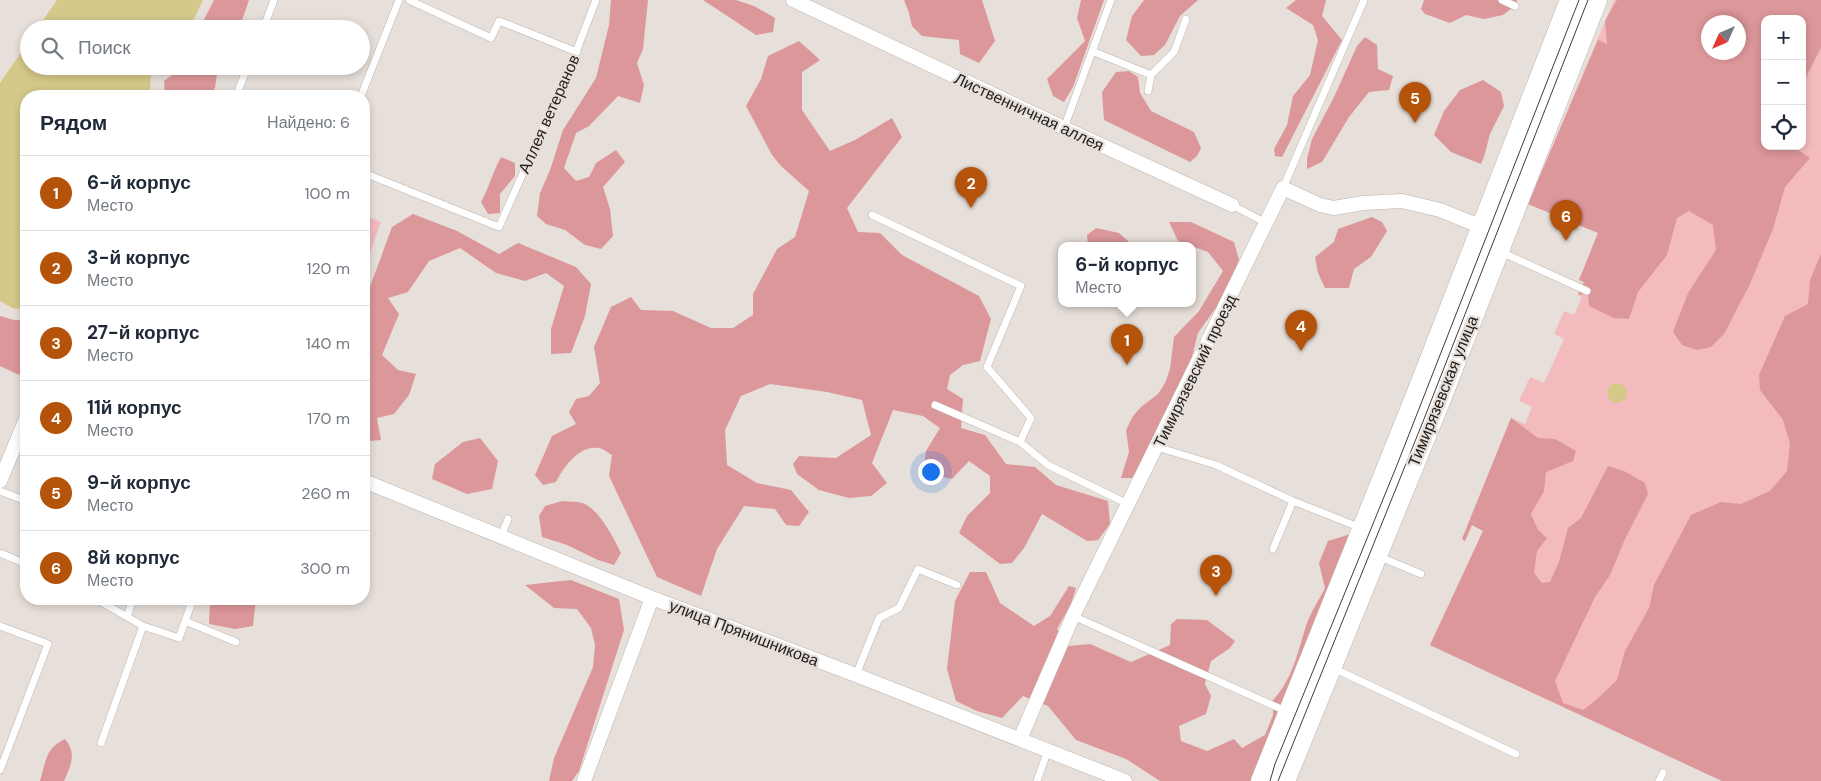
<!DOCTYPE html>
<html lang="ru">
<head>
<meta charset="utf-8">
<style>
	:root { --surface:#fff; --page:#f2f2f3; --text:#1f2937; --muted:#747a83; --line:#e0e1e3; --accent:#b45309 }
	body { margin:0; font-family:"DM Sans",sans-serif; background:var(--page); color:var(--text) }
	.controls { position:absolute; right:15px; top:15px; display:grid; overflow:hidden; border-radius:10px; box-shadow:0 2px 8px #0003 }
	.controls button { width:45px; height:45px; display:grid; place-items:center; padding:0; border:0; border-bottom:1px solid var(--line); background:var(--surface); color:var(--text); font:25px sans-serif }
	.compass { position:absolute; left:1701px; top:15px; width:45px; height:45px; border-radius:50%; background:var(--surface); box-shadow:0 2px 8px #0003; rotate:225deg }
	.you { position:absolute; left:930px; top:471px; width:18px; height:18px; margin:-12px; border:4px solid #fff; border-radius:50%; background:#1a73e8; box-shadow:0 0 0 8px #1a73e833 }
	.badge { display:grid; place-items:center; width:32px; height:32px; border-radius:50%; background:var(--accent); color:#fff; font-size:16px; font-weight:700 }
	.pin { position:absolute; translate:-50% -41px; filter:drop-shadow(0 1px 2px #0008) }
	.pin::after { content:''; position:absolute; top:26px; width:18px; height:15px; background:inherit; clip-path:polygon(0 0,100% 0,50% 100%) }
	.popup { position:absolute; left:1058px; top:242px; width:138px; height:65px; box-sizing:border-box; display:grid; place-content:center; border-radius:10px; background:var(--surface); filter:drop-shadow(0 1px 4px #0005); font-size:16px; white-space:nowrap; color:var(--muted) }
	.popup b { font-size:19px; color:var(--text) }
	.popup::after { content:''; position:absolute; left:50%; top:100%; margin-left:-10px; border:10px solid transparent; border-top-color:var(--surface) }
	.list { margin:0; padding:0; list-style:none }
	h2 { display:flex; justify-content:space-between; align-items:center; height:65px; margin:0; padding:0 20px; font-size:21px }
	h2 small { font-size:16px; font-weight:400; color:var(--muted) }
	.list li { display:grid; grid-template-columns:32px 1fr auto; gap:15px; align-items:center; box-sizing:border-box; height:75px; padding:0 20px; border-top:1px solid var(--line) }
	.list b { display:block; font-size:19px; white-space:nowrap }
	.list p { margin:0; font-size:16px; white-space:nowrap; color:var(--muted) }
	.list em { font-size:16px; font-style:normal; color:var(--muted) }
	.icon { flex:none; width:28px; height:28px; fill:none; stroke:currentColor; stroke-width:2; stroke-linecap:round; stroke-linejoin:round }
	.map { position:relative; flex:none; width:1821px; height:781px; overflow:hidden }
	.search { position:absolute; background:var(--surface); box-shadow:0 2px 8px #0003; left:20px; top:20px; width:350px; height:55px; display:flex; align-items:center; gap:12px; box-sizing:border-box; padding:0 18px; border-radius:28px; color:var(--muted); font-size:19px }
	.panel { position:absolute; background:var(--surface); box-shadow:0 2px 8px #0003; left:20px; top:90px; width:350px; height:515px; border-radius:20px }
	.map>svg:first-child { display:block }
</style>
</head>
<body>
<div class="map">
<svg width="1821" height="781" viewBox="0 0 1821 781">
	<rect width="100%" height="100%" fill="#e7dfd9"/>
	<path fill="#f3bbbe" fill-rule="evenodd" d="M1614,0H1821V781H1722L1430,645L1483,531L1472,525L1465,541L1462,539L1511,418L1525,424L1532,407L1519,401L1530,377L1544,383L1564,339L1554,334L1564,311L1574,315L1582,297L1578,295L1584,282L1579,280L1598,233L1528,204ZM1765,19H1802V146H1765ZM1708,22H1738V52H1708Z
		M364,215L381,222L368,258L364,256Z"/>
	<path fill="#dc979b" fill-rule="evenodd" d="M214,0H249L239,29H199Z
		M611,0H648L643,49L637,63L644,85L640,103L618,96L589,126L576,133L564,168L576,181L589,177L596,163L616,150L625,162L603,187L610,209L613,236L601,249L585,245L565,230L546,224L537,216L540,193L550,170L563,130L596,78L609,25Z
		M703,0H736L754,6L775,18L773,32L756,35Z
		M904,0H982L995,41L979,63L960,54L959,40L922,36L912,26L909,13Z
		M1081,0H1104L1073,87L1064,102L1053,96L1047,79L1085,41L1077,18Z
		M1144,0H1198L1180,16L1165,45L1154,55L1141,56L1126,40L1132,16Z
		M1296,0H1326L1322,16L1342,40L1282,157L1275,156L1274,149L1287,125L1293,96L1310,75L1318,40L1313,25L1286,8Z
		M1424,0H1517L1515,6L1503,15L1484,19L1466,15L1450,23L1425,14L1421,9Z
		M1617,0H1821V48L1802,85V19H1765V146H1792L1810,158L1785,187L1773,229L1749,286L1724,334L1711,347L1697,350L1682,345L1673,332L1688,293L1716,250L1713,225L1689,211L1677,218L1667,255L1638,292L1629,319L1614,318L1589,306L1588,293L1578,295L1584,282L1579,280L1598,233L1528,204L1598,40L1607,44L1605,21ZM1708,22H1738V52H1708Z
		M1365,37L1377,45L1378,69L1393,76L1389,90L1369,92L1349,117L1322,162L1307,169V159L1312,139L1334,97L1357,46Z
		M799,41L820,60L802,72V110L830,151L855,140L892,118L902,137L847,208L858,232L880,233L902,255L979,296L991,319L980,361L963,365L950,375L947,389L963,399L961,428L985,435L1006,464L1035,467L1056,485L1108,501L1110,524L1098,540L1087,541L1042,514L1024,548L1012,563L1000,564L959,533L967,516L990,493V476L969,461L952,479L923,473L926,451L940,428L923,416L893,410L872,463L887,483L871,496L849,498L819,490L797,474L793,464L799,456L836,458L871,435L862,400L827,392L770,384L741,396L725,430L727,465L757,483L791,490L809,512L799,526L786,525L775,509L744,506L717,549L701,596L657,577L609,476L612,455C608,453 603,448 598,448C579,445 563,468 556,482L543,485L535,475L552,436L576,424L569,412L576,399L589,396L600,383L594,347L611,307L631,297L641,310L673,311L711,328H733L753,315V294L777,249L795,237L809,191L781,166L772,155L746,106L761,79L768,56Z
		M184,66H218L215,88L209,96H169L165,95L164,81Z
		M1129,71L1138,77L1140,93L1151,111L1194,132L1201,148L1197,156L1190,162L1104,120L1102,92L1116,72Z
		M1483,80L1501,92L1504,106L1490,134L1484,157L1481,164L1451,152L1434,135L1444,111L1460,90Z
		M501,157L515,163V176L500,194V213L488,214L481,202C489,188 493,171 501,157Z
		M413,214L457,231L499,254L518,243L576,267L591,284L585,316L571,353L551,354V329L564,286L546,273L525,281L496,273L460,248L429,261L408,292L388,298L399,314L382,355L398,370L416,374L409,395L394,414L377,418L381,440L370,441L364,436V298L367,295L392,227Z
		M1372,217L1382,222L1387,231L1371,257L1354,269L1349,288H1325L1318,273L1315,257L1334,242L1338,229Z
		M1169,222H1191L1234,242L1239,260L1227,292L1198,333L1188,372L1176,397L1160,421L1152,446L1132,478H1121L1129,452L1126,430L1133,416L1141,407L1158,394L1165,383L1170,369L1174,337L1199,311L1223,271L1208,252L1178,241Z
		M1096,228L1119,233L1128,241V246H1088L1087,235Z
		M1821,254V781H1722L1430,645L1483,531L1472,525L1465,541L1462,539L1511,418L1538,438L1555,439L1576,451L1573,461L1546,472L1544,491L1531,514L1538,530L1547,538L1537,551L1534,573L1542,583L1550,582L1559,562L1568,528L1581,518L1608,466L1624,471L1645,483L1648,494L1625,539L1610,575L1595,597L1555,681L1563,703L1583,710L1596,700L1617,680L1625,651L1649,608L1654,585L1691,515L1721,502L1741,504L1770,491L1787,471L1790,444L1783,420L1760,390L1759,375L1785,316L1808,304L1810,280Z
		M0,316L14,320H26V363L19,375L0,366Z
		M480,438L498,461L492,489L467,494L432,479L435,464L463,442Z
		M562,501C568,502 576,501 582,503C599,508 614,539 621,553L614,565L598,560L567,545L542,537L539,516L545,506Z
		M1354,533L1257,781H1160L1126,759L1076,740L1048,706L1023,696L1002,718L977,711L956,701L947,669L955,601L970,572H986L1000,603L1034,626L1050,616L1069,586L1076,588L1071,604L1057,629L1068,646L1090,644L1131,662L1170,645L1171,624L1177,619L1207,620L1235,641L1230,648L1211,661L1205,684L1211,696L1206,714L1179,726L1181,741L1207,751L1234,739L1242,748L1265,735L1273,715V700C1292,680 1298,652 1306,626C1310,613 1319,600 1325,588L1319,563L1328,541Z
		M571,580L619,599L624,630L579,771L572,781H549L554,758L593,667L595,645L591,628L577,609L554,608L525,585Z
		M210,599H256L253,626L235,629L209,624Z
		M65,739C77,754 71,765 64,781H40C46,762 45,748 65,739Z"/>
	<path fill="#d5c989" d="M57,0H203L189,29H37Z
		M29,41V66H156C147,75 153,86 148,96H26V305L21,309L12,308L0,301V83Z
		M1607 393a10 10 0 1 1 20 0a10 10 0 1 1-20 0Z"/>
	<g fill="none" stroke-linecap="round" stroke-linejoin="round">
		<g stroke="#bdb5b0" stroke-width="8">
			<path id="lane" d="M409,0L491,38L499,21L577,52
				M1502,0L1515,6
				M263,29L274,0
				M1092,51L1151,75
				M1148,91L1151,75L1174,52L1186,19
				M236,96L248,66
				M361,96L399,0
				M1064,128L1111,0
				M364,173L499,227L571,65L596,0
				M1283,188L1364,0
				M1232,205L1266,223
				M872,215L1021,286L987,367L1031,418L1020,442
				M1501,252L1587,291
				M935,405L1020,442L1048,465L1128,504
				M1157,447L1216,465L1293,501L1361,528
				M0,491L26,501
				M501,536L508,519
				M1273,549L1293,501
				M0,553L26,564
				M1378,556L1421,574
				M96,599L143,626L179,638L193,599
				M1073,616L1288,712
				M127,617L133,599
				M185,621L236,642
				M0,626L48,644L0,770
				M1333,668L1516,754
				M856,675L879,618L899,608L918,569L957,585
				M101,743L143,626
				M1037,781L1048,750
				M1274,781L1420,417L1584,0
				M1659,781L1663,773"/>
		</g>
		<g stroke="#bdb5b0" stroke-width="15">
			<path id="street" d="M793,0L1064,128L1232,205
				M0,481L26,419
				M364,481L652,598L856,675L1125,781
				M1020,739L1073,616L1283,188L1320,205L1334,208L1363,203L1402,201L1440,210L1504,236
				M584,781L652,598"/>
		</g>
		<g stroke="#bdb5b0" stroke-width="21">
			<path id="secondary" d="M1261,781L1416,395L1570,0
				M1285,781L1439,404L1597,0"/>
		</g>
		<use href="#lane" stroke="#fff" stroke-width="7"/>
		<use href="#street" stroke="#fff" stroke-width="14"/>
		<use href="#secondary" stroke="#fff" stroke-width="20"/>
		<path stroke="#403c39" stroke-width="1" d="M1270,781L1275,764L1397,465L1579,0
			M1278,781L1424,419L1588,0"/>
	</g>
	<g text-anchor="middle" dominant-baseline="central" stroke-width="4.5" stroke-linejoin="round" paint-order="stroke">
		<g font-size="16" fill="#211e1c" stroke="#e7dfd9">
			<text transform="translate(1029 112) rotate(25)">Лиственничная аллея</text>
			<text transform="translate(549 114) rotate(-66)">Аллея ветеранов</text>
			<text transform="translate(1195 371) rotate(-64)">Тимирязевский проезд</text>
			<text transform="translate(1443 391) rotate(-68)">Тимирязевская улица</text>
			<text transform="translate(744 633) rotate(21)">улица Прянишникова</text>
		</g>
	</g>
</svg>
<div class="controls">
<button>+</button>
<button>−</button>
<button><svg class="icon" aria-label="locate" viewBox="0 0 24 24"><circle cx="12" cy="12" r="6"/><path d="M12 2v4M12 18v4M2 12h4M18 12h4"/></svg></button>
</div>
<svg class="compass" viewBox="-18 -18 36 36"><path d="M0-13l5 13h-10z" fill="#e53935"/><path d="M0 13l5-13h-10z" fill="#747a83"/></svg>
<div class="you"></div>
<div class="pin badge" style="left:1127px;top:365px">1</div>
<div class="popup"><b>6-й корпус</b>Место</div>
<div class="pin badge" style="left:971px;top:208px">2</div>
<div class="pin badge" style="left:1216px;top:596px">3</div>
<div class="pin badge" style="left:1301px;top:351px">4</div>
<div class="pin badge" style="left:1415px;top:123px">5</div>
<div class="pin badge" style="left:1566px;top:241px">6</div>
<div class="search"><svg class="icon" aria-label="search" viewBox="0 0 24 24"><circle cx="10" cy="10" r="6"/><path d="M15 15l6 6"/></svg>Поиск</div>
<section class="panel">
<h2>Рядом<small>Найдено: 6</small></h2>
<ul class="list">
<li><span class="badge">1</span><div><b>6-й корпус</b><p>Место</p></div><em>100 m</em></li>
<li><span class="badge">2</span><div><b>3-й корпус</b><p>Место</p></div><em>120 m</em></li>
<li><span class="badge">3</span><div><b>27-й корпус</b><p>Место</p></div><em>140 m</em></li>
<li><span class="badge">4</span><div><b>11й корпус</b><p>Место</p></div><em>170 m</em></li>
<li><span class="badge">5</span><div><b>9-й корпус</b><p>Место</p></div><em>260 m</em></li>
<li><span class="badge">6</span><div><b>8й корпус</b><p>Место</p></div><em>300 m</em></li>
</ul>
</section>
</div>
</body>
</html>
